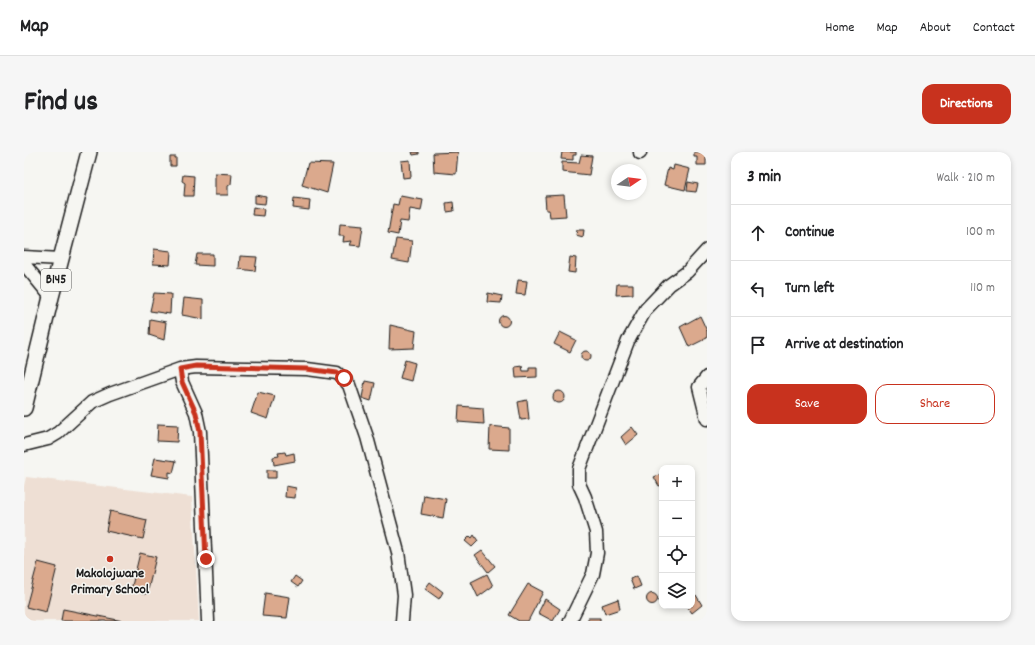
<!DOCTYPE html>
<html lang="en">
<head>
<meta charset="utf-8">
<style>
	:root { --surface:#fff; --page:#f6f6f6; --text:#202124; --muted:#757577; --line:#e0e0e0; --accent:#c8321e }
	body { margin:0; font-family:Dekko,sans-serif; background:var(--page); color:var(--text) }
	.controls { position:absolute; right:12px; bottom:12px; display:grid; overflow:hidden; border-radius:8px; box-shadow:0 2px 6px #0003 }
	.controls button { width:36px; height:36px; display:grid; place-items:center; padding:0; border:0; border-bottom:1px solid var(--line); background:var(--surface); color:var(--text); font:20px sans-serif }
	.compass { position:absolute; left:587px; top:12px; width:36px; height:36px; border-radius:50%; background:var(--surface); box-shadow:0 2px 6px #0003; rotate:77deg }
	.stop { position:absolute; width:12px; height:12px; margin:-9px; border:3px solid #c8321e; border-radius:50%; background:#fff }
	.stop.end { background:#c8321e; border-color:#fff; box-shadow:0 1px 4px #0008 }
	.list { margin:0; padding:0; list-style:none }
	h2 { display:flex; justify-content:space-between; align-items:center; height:52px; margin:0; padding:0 16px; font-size:17px }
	h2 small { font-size:13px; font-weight:400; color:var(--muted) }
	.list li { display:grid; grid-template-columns:26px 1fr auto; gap:12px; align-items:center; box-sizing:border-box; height:56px; padding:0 16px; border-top:1px solid var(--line) }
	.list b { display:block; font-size:15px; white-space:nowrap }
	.list em { font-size:13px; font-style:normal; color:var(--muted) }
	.actions { display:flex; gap:8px; padding:12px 16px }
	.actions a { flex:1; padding:9px 0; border:1px solid var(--accent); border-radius:12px; text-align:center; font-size:14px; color:var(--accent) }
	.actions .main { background:var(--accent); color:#fff }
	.icon { flex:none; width:22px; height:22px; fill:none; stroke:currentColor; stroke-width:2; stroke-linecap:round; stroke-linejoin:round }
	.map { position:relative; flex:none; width:683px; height:469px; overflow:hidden; border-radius:12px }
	header { display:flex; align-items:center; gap:24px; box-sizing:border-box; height:56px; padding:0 20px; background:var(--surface); border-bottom:1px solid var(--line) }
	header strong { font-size:19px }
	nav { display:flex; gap:22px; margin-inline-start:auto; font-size:14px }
	.intro { display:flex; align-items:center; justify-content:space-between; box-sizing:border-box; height:96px; padding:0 24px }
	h1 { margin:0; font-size:28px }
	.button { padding:10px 18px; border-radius:12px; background:var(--accent); color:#fff; font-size:14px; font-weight:700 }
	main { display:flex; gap:24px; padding:0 24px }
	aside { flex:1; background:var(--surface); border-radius:12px; box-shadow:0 2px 6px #0003 }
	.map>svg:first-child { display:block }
</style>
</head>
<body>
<header>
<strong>Map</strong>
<nav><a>Home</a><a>Map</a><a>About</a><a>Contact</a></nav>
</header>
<div class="intro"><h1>Find us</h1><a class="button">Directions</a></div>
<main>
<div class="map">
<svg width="683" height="469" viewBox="0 0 683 469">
	<rect width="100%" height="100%" fill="#f6f6f2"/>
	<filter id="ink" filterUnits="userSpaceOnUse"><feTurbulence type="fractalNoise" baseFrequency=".025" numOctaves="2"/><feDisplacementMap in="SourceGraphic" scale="8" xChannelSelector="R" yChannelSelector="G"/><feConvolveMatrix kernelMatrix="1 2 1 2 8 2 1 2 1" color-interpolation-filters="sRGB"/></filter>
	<g filter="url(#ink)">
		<path fill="#eedfd4" d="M2,325L168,345L175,469H0V334Z"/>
		<path fill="#dba98d" stroke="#1c1c1c" d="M388,0H395V2L389,3Z
			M434,0L432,22L410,20L409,1Z
			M538,0H552V3H549V8L537,7Z
			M670,0H682V13H673V5H670Z
			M557,3L568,4L565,23L538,20V10L555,11Z
			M146,5H152V14H146Z
			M386,8L387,25L379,26L377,9Z
			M284,11L309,12L303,41L278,33Z
			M650,13L666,17L661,38L640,33L644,16L649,18Z
			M191,21L208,22L207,32L204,34V43H191Z
			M159,23L170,24L169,44H160L161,31L158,29Z
			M664,30L674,32L672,40L663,39Z
			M231,43L242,45L241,52L231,51Z
			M540,43L542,64L526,65L525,58H522L521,44Z
			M376,44L399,48L397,59L386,57L384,70L376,69L374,83L364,81L369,52L374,53Z
			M270,46L286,48L285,58L269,56Z
			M429,50L430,59L423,60L422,51Z
			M229,55L240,57L239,64L228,63Z
			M316,72L339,74L336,94L326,93L328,89L319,90L320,84H315Z
			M553,78H560L559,85L552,83Z
			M372,87L388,89L385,111L368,108Z
			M130,97L147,99L146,113L129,112Z
			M173,102H189V114L171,113Z
			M216,104L233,105L231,119L215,117Z
			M546,105L552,106L551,121L544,120Z
			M494,128L503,129L501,143L492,142Z
			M593,132H609V142L592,143Z
			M130,141L147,142L146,162L126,159Z
			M464,141L478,144L477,151L463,150Z
			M160,146L179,148V167L158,163Z
			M474.5 169a5.5 5.5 0 1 1 11 0a5.5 5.5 0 1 1-11 0Z
			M676,164L683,179V186L665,195L656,175Z
			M126,167L142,170L140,188L125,183Z
			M366,173L392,179L390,196L365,197Z
			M536,180L552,188L546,200L530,192Z
			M557 204a5 5 0 1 1 10 0a5 5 0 1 1-10 0Z
			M381,208L391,211L387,229L376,226Z
			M498,214L499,219H505V215H513V225L492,226L491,215Z
			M341,229L351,231L347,249L338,246Z
			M529 245a6 6 0 1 1 12 0a6 6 0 1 1-12 0Z
			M234,240L251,244L244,267L227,261Z
			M503,248L505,267L497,268L494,250Z
			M435,254L459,256L460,272L434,270Z
			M134,272L154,273L153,290L133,289Z
			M466,274L485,276V298L465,297Z
			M608,275L614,283L602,293L597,285Z
			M261,300L262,303L270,301L271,309L250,313L249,305L255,304L254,301Z
			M131,306L152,309L149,321L145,320V326L127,323Z
			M243,318H252V326H243Z
			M637,322L638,333L635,334L630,325Z
			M262,334L272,336L271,346L261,345Z
			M400,343L422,347L419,366L397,362Z
			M86,359L123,368L119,387L82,379Z
			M450,383L454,389L448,395L441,389L446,384L448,386Z
			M458,398L471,414L464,420L451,403Z
			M116,401L132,405L123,442L107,438Z
			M14,410L33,415L22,460L2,455Z
			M463,422L469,434L454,445L447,430Z
			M271,424L278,429L274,435L267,430Z
			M613,424L617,434L610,437L606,427Z
			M406,430L419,440L415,447L401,437Z
			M504,432L519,440L504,469H495L485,463Z
			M241,441L266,445L263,466L238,464Z
			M622.5 447a5.5 5.5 0 1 1 11 0a5.5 5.5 0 1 1-11 0Z
			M672,443L678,453L668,461L663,454H668V446Z
			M521,447L536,457L529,469L514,461Z
			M594,447L596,457L581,462L578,453Z
			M39,457L99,469H37Z
			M564,466H576V469H564Z"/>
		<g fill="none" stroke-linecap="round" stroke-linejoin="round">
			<g stroke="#1c1c1c" stroke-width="15">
				<path id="minor" d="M616,1V0
					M0,105L37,107
					M0,112L27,145
					M156,217L158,230L172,261L176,280L184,469
					M683,225L675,235L683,267
					M0,293L24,287L34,281L68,250L86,242L156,217L172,215L283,217L313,221L319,226L325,233L343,285L374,400L380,443L378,469
					M546,469L569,422L573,401L572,380L561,345L555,332V317L604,189L622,157L645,133L663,120L683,98"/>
			</g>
			<g stroke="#1c1c1c" stroke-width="18">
				<path id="major" d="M0,256L27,145L65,0"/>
			</g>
			<use href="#minor" stroke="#f6f6f2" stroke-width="12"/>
			<use href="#major" stroke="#f6f6f2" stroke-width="15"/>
		</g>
	</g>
	<g fill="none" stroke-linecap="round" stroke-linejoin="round" filter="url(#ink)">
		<path stroke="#c8321e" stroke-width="5" d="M182,407L176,280L172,261L158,230L156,217L172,214L283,217L313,221L320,226"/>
	</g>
	<circle fill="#c8321e" stroke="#f6f6f2" stroke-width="1.5" cx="86" cy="407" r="4"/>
	<g text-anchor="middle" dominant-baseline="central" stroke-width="3" stroke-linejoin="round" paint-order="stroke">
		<rect fill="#f6f6f2" stroke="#5d5d5c" stroke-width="1" x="17" y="117" width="30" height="22" rx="3"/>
		<g font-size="13" font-weight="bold" fill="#1c1c1c">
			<text x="32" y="128">B145</text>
		</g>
		<g font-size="14" font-weight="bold" fill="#1c1c1c" stroke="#f6f6f2">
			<text x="86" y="422">Makolojwane<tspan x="86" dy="16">Primary School</tspan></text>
		</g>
	</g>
</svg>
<div class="controls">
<button>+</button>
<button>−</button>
<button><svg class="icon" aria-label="locate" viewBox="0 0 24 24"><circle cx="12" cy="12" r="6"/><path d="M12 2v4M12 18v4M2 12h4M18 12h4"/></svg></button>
<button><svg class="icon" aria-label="layers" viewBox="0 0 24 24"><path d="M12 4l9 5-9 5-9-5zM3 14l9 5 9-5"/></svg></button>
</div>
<svg class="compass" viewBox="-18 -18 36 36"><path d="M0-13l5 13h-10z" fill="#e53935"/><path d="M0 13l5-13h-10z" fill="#757577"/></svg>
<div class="stop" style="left:320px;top:226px"></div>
<div class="stop end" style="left:182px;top:407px"></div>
</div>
<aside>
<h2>3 min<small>Walk · 210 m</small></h2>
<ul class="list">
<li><svg class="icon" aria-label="ahead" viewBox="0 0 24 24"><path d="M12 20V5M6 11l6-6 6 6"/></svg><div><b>Continue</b></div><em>100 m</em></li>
<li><svg class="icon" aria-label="left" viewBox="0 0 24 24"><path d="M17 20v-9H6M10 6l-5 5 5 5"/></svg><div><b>Turn left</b></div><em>110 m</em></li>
<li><svg class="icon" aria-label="arrive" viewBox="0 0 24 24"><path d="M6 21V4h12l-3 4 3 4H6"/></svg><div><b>Arrive at destination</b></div></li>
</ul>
<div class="actions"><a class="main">Save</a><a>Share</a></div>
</aside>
</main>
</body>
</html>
